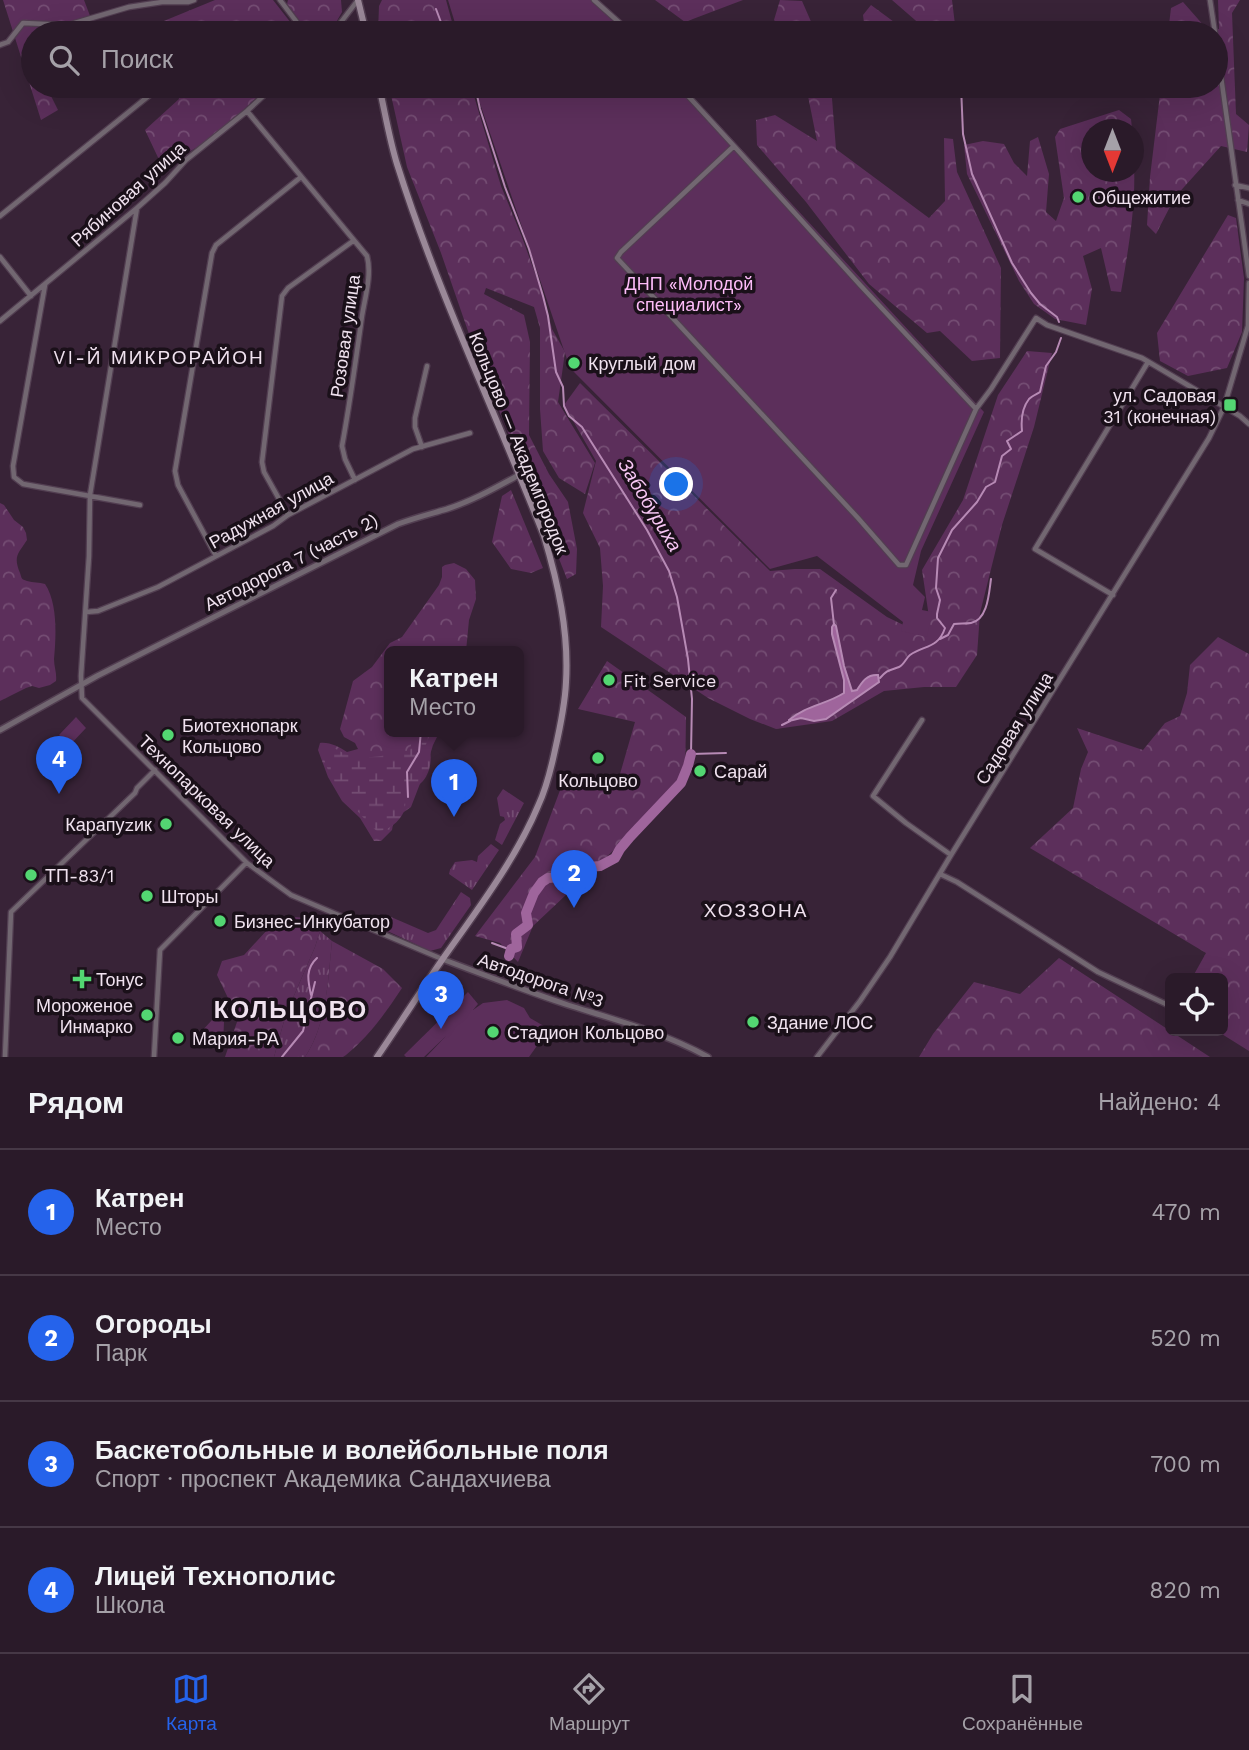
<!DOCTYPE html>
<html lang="ru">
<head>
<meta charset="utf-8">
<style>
	:root { --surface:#2a1a29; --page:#362735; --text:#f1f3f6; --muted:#a5a1a8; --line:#463846; --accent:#2563eb }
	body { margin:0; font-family:"Work Sans",sans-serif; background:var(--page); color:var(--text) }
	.controls { position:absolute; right:21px; bottom:21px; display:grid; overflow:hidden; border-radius:10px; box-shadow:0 7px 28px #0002 }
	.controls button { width:63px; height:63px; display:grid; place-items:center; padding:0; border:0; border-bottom:2px solid var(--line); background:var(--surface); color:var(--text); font:35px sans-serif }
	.compass { position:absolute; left:1081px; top:119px; width:63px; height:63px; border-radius:50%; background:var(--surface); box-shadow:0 7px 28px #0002; rotate:180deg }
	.you { position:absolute; left:677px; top:485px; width:24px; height:24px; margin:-18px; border:5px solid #fff; border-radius:50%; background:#1a73e8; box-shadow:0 0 0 10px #1a73e833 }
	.badge { display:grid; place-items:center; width:46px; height:46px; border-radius:50%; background:var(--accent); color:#fff; font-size:23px; font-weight:700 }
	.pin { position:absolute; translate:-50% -58px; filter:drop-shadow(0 2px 4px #0008) }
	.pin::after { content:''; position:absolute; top:37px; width:24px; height:21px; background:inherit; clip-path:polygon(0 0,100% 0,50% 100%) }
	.popup { position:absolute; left:384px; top:646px; width:140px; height:91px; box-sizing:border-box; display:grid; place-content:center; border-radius:10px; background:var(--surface); filter:drop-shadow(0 2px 5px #0005); font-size:23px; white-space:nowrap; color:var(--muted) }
	.popup b { font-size:26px; color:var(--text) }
	.popup::after { content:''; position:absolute; left:50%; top:100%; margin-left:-14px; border:14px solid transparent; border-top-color:var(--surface) }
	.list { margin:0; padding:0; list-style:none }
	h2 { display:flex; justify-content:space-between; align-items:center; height:91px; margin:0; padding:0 28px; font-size:30px }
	h2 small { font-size:23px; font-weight:400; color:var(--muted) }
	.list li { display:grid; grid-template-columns:46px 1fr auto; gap:21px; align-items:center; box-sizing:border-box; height:126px; padding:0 28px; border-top:2px solid var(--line) }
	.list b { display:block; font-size:26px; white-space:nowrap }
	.list p { margin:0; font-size:23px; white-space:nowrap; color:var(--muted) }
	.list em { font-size:23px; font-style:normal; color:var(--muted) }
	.icon { flex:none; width:38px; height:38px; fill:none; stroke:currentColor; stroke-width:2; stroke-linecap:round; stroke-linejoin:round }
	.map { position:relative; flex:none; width:1249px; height:1057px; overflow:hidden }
	.search { position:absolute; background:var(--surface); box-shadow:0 7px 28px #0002; left:21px; right:21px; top:21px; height:77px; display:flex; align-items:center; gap:18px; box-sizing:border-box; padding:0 24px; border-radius:38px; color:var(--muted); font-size:26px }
	.sheet { height:595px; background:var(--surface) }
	nav { display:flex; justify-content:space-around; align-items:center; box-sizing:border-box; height:98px; border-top:2px solid var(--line); background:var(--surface); font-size:19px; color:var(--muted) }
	nav a { display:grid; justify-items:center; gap:4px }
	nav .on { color:var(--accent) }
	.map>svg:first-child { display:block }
</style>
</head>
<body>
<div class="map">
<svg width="1249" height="1057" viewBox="0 0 1249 1057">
	<defs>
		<pattern id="grass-tufts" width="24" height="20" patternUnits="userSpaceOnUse" patternTransform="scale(1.75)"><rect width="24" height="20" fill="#5c2f5b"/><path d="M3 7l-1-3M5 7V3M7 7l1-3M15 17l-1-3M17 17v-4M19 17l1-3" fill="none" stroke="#744d73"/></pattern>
		<pattern id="forest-crowns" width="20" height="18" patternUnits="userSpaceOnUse" patternTransform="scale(1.75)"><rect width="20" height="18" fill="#5c2f5b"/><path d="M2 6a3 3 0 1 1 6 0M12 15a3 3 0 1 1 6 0" fill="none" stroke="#744d73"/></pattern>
		<pattern id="wetland-marsh" width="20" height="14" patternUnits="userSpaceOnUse" patternTransform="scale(1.75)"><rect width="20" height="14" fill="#5c2f5b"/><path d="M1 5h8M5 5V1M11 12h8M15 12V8" fill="none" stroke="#744d73"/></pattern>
	</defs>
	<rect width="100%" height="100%" fill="#382337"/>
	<path fill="url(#grass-tufts)" d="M503,789L524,803L502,845L495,840L500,824L505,820L504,817L500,816L497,798Z
		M491,844L499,850L472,890L449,874L450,870L455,862L472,860L477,862L478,856Z
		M461,892L470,898L471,905L441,948L430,951L381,928L380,924L382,920L391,917L428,933L436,930Z
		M320,931L332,941C328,980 327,1024 305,1057H274L286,1014L315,947Z"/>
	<path fill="url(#forest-crowns)" d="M3,0H84L95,29L137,32L215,0H273L291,23L293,33H33V86H46L58,110L41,120Z
		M288,0H341L342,12L330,33H309L287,4Z
		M382,0H446L455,33H378L379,6Z
		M655,0H743L685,22Z
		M780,0L802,1L816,33H785L774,20Z
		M892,0H952L956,33H930Z
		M1218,0H1240L1232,13L1236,114L1249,125L1247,152L1221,146L1175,197L1156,234L1147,225L1150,177L1161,86H1216V33H1168L1171,8L1183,2L1205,27L1219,29Z
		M871,5L909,33H868L865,31L863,15Z
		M176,86H273L265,90L215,136L163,168L145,130L179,99Z
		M389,86H471L501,186L522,237L544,298L552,329L565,352L558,402L595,463L585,494L559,478L543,451L540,409V328L534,307L486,288L484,294L524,315L530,342L529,435L549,474L568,502L577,549L576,574L567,579L526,475L478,360L441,253L407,167Z
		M806,86H831L836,149L929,218L945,201L944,138L953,139L957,172L1001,268L1000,358L972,361L940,331L927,333L869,284L806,202L757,145L756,120L775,115L817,141Z
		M1119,110L1131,119L1132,129L1092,130V172H1134V165C1136,207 1128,251 1121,292L1111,291L1101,248L1083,256L1092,289L1086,325L1055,319L1034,304L1019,281L967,174L964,145L983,141L1004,144L1014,163L1027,176L1030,141L1038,137L1049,174L1046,212L1056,221L1064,198L1055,137L1060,129Z
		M1228,215L1236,218L1244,278L1242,332L1227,368L1188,376L1160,361L1157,333Z
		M1027,351L1052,353L1034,427L1002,525L980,613L977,655L956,687H924L884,691L832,721L776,729L750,719L708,698L601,627L603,586L600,548L583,513L596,461L564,405L580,383L770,571L795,569H820L887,617L916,631L929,617L922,570L963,500L998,395Z
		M511,490L543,568L531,573L511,569L492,542L502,496Z
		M0,503L4,505L14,520L23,527L26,533L27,540C18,554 13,556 20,573C22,579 21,579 27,581C33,583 39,582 45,584C58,603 56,638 54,659C54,667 57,673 56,681L50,685L39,688L32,686L26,688L0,701Z
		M454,563L466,569L475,580L476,599L469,620L466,651H389V731H440L433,745L426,768L411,807L394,819L392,830L381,841H374L360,818L342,801L328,777L318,750L320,743C330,742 339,747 347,752L358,749L355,743L344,737L340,729L353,681L372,667L390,643L402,637L439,585L442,577V567L445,565Z
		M1218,637L1249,654V1051L1217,1031H1223V978H1192L1206,953L1030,848L1073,808L1081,769L1088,752L1077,728L1143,750L1165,723L1180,716L1187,693L1190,665Z
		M607,661L686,717L685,783L533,926L518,962L500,943L475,936L535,857L565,777L618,781L635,722L578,709Z
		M280,916L308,918L320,931L315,947L286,1014L274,1057H225L238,1019L217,975L222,961L244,955Z
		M332,941L383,969L402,988C385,1014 369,1036 346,1055L343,1057H305C327,1024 328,979 332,941Z
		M1059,958L1210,1057H919L933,1034L974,982L1020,994Z
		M212,1020L224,1022L223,1045L219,1050L201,1032Z"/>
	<path fill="url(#wetland-marsh)" d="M414,731H431L425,747L430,750C432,760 430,773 423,781C418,786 410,791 407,797C406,798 405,807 405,808C402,820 388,832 377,831C370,826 366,820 361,815C344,796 325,775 322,749L326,746C336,747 343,755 353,756C372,759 391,755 410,750Z"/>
	<path fill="#5c2f5b" d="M448,0H597L635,33H458Z
		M474,86H683L984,412L921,551L913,585L925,597L922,610L932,612L927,637L901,631L903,622L817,556L770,569L570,368Z
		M76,717L86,728L70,745L59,735Z
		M468,992L478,1004L473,1010L483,1003L507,1000L524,1008L530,1018L549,1029L529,1057H426L446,1036L424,1057H406L404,1055Z"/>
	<path fill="#9f659c" stroke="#b78ab5" stroke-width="2" d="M834,624L836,626L844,666L852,691L857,690C862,682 867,674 878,675L879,682L826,719L814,721L801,718L789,721V720C807,705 825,705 844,693V680L832,634V627Z"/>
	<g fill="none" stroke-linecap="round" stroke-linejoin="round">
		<path stroke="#b78ab5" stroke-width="2" d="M436,9L445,33
			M946,33V31
			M475,86L480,109L505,187L529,249L543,296L548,316L556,372L563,387L564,406L569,416L582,427L590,440L647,530L669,571L677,597L688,659L692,699L691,754L726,753
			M961,86L963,134L972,174L1012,263L1031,293L1040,304L1057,317L1059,322
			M834,625L831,598L836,590
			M940,639L948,635L954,624C959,623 965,624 971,623C988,620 989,592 991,579
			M880,678C888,669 889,671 899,667C904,665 906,658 910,655C924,645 938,649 945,628L937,618V614L940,600L936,588L938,558L952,530L977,502L986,487L995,482L1002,456L1011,449L1007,441L1022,431C1021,421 1022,408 1029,399C1032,396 1037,394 1040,392L1046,366L1056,352L1061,338
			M782,725L790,721
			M408,797L407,772L419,752L421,731
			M492,943L511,950
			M311,995C308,981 305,969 317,958
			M282,1057L303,1031L315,982"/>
		<path stroke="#9f659c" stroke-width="10" d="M509,956L511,949L517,947L516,934L528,925L526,913L534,893L542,882L548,878L575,876L589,867L600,866L615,858L620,849L630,837L681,783L688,766L691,754"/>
		<g stroke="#523e51" stroke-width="7">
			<path id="minor" d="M280,0L305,33
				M594,0L631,33
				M1210,0L1215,33
				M330,33L338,26L358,0
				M1216,41L1249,276
				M0,45L8,42L23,23L68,25L129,7L162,2H188L194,0
				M679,86L734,146L621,252L617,258L858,518L899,565H906L976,409L991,389L1036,318L1047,325L1142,358L1240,416L1249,424
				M247,111L367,256C372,275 365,297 362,316C356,359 350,403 342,446L345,459L355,480
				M734,146L861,286L976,409
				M1235,185L1249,188
				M1238,200L1249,204
				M137,208L90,495L89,556L81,676L82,698L247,863L291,895L442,959
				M0,216L161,86
				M0,257L31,296
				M45,285L13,466L14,477L23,484L140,505
				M0,321L137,208L165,183L186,160L247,111L274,86
				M422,447L415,427V418L427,366
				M288,515L264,472L262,462L282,296L288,288L353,241
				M216,556L178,485L175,471L212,253L216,245L301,177
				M1113,595L1035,549L1148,362
				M86,612L98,611L158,587L273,526L288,515L413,449L470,433
				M922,720L873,796L906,823L951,855
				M940,874L957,882L1098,972L1170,1006
				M5,1057L11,912L135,793L137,788L155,770
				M154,1057L160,950L246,863
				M817,1057L860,1001L890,957L951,855L1209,438L1224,407L1248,326L1249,283"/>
		</g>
		<g stroke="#523e51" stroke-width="8">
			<path id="tertiary" d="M0,730L97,676L398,524C414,518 430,514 447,509C472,501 495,488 519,475
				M442,959C484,975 526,991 568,1005C616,1020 665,1033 708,1057"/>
		</g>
		<g stroke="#523e51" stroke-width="9">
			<path id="secondary" d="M358,0L366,33
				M377,1057C399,1025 420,992 442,960C475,913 516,859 538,806C546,789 551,769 555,750C560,728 565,705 566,682C569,632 558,583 544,536C495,411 437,291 397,164C389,138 385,112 379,86"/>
		</g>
		<use href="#minor" stroke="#726771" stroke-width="4.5"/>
		<use href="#tertiary" stroke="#726771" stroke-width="5"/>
		<use href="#secondary" stroke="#9a8898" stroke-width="6"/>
	</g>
	<g fill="#53d672" stroke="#1a1019" stroke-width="2.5">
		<circle cx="1078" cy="197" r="7"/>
		<circle cx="574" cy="363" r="7"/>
		<rect x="1223" y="398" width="14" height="14" rx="3.5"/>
		<circle cx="609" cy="680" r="7"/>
		<circle cx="168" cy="735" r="7"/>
		<circle cx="598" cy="758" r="7"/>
		<circle cx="700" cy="771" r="7"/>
		<circle cx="166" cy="824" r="7"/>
		<circle cx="31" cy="875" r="7"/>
		<circle cx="147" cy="896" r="7"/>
		<circle cx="220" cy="921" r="7"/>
		<path d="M78.5 968.5h7v7h7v7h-7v7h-7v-7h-7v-7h7z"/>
		<circle cx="147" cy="1015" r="7"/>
		<circle cx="753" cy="1022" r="7"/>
		<circle cx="493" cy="1032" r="7"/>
		<circle cx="178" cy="1038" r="7"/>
	</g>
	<g text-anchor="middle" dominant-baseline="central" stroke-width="7" stroke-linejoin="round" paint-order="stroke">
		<g font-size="18" fill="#f0e2ef" stroke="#1a1019">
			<text transform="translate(128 194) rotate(-42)">Рябиновая улица</text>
			<text transform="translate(345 336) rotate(-82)">Розовая улица</text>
			<text transform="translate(519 443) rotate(68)">Кольцово — Академгородок</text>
			<text transform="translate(271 510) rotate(-29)">Радужная улица</text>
			<text transform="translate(291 562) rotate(-27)">Автодорога 7 (часть 2)</text>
			<text transform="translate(1014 728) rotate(-58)">Садовая улица</text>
			<text transform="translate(207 801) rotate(44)">Технопарковая улица</text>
			<text transform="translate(541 980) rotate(19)">Автодорога №3</text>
		</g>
		<g font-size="18" fill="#f0e2ef" stroke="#1a1019" text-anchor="start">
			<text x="1092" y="197">Общежитие</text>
			<text x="588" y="363">Круглый дом</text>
			<text x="1216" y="395" text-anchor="end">ул. Садовая<tspan x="1216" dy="21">31 (конечная)</tspan></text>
			<text x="623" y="680">Fit Service</text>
			<text x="182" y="725">Биотехнопарк<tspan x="182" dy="21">Кольцово</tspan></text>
			<text x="714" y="771">Сарай</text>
			<text x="598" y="780" text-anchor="middle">Кольцово</text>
			<text x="152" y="824" text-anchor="end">Карапуzик</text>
			<text x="45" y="875">ТП-83/1</text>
			<text x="161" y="896">Шторы</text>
			<text x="234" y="921">Бизнес-Инкубатор</text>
			<text x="96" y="979">Тонус</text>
			<text x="133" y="1005" text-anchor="end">Мороженое<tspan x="133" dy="21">Инмарко</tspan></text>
			<text x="767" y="1022">Здание ЛОС</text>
			<text x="507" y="1032">Стадион Кольцово</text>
			<text x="192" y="1038">Мария-РА</text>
		</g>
		<g font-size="18" fill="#fdbcf9" stroke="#1a1019">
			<text x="689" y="283">ДНП «Молодой<tspan x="689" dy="21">специалист»</tspan></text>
		</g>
		<g font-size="19" letter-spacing="2" fill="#f0e2ef" stroke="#1a1019">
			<text x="159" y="357">VI-Й МИКРОРАЙОН</text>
			<text x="756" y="910">ХОЗЗОНА</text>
		</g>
		<g font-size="19" font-style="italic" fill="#f9c8f6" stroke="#1a1019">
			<text transform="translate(650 505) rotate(59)">Забобуриха</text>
		</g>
		<g font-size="24" font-weight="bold" letter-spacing="2" fill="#f0e2ef" stroke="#1a1019">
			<text x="291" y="1010">КОЛЬЦОВО</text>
		</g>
	</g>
</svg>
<div class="controls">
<button><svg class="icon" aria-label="locate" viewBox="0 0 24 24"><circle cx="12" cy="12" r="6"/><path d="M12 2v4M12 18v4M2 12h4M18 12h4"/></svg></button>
</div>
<svg class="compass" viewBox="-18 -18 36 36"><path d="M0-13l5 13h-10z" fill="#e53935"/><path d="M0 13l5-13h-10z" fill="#a5a1a8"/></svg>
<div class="you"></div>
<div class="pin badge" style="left:454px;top:817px">1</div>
<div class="popup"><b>Катрен</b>Место</div>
<div class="pin badge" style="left:574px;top:908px">2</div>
<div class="pin badge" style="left:441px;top:1029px">3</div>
<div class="pin badge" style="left:59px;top:794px">4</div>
<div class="search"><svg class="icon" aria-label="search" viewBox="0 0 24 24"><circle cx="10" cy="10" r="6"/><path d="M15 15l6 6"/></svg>Поиск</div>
</div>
<section class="sheet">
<h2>Рядом<small>Найдено: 4</small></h2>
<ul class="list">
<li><span class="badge">1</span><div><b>Катрен</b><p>Место</p></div><em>470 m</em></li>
<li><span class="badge">2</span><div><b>Огороды</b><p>Парк</p></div><em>520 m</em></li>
<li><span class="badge">3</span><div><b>Баскетобольные и волейбольные поля</b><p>Спорт · проспект Академика Сандахчиева</p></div><em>700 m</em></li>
<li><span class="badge">4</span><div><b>Лицей Технополис</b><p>Школа</p></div><em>820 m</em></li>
</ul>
</section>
<nav>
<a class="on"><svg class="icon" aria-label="map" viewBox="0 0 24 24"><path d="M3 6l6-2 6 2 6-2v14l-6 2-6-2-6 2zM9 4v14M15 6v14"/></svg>Карта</a>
<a><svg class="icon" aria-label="directions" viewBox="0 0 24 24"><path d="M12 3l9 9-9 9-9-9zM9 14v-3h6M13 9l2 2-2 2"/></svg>Маршрут</a>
<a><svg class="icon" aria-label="saved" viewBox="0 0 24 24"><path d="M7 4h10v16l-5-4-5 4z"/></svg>Сохранённые</a>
</nav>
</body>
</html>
